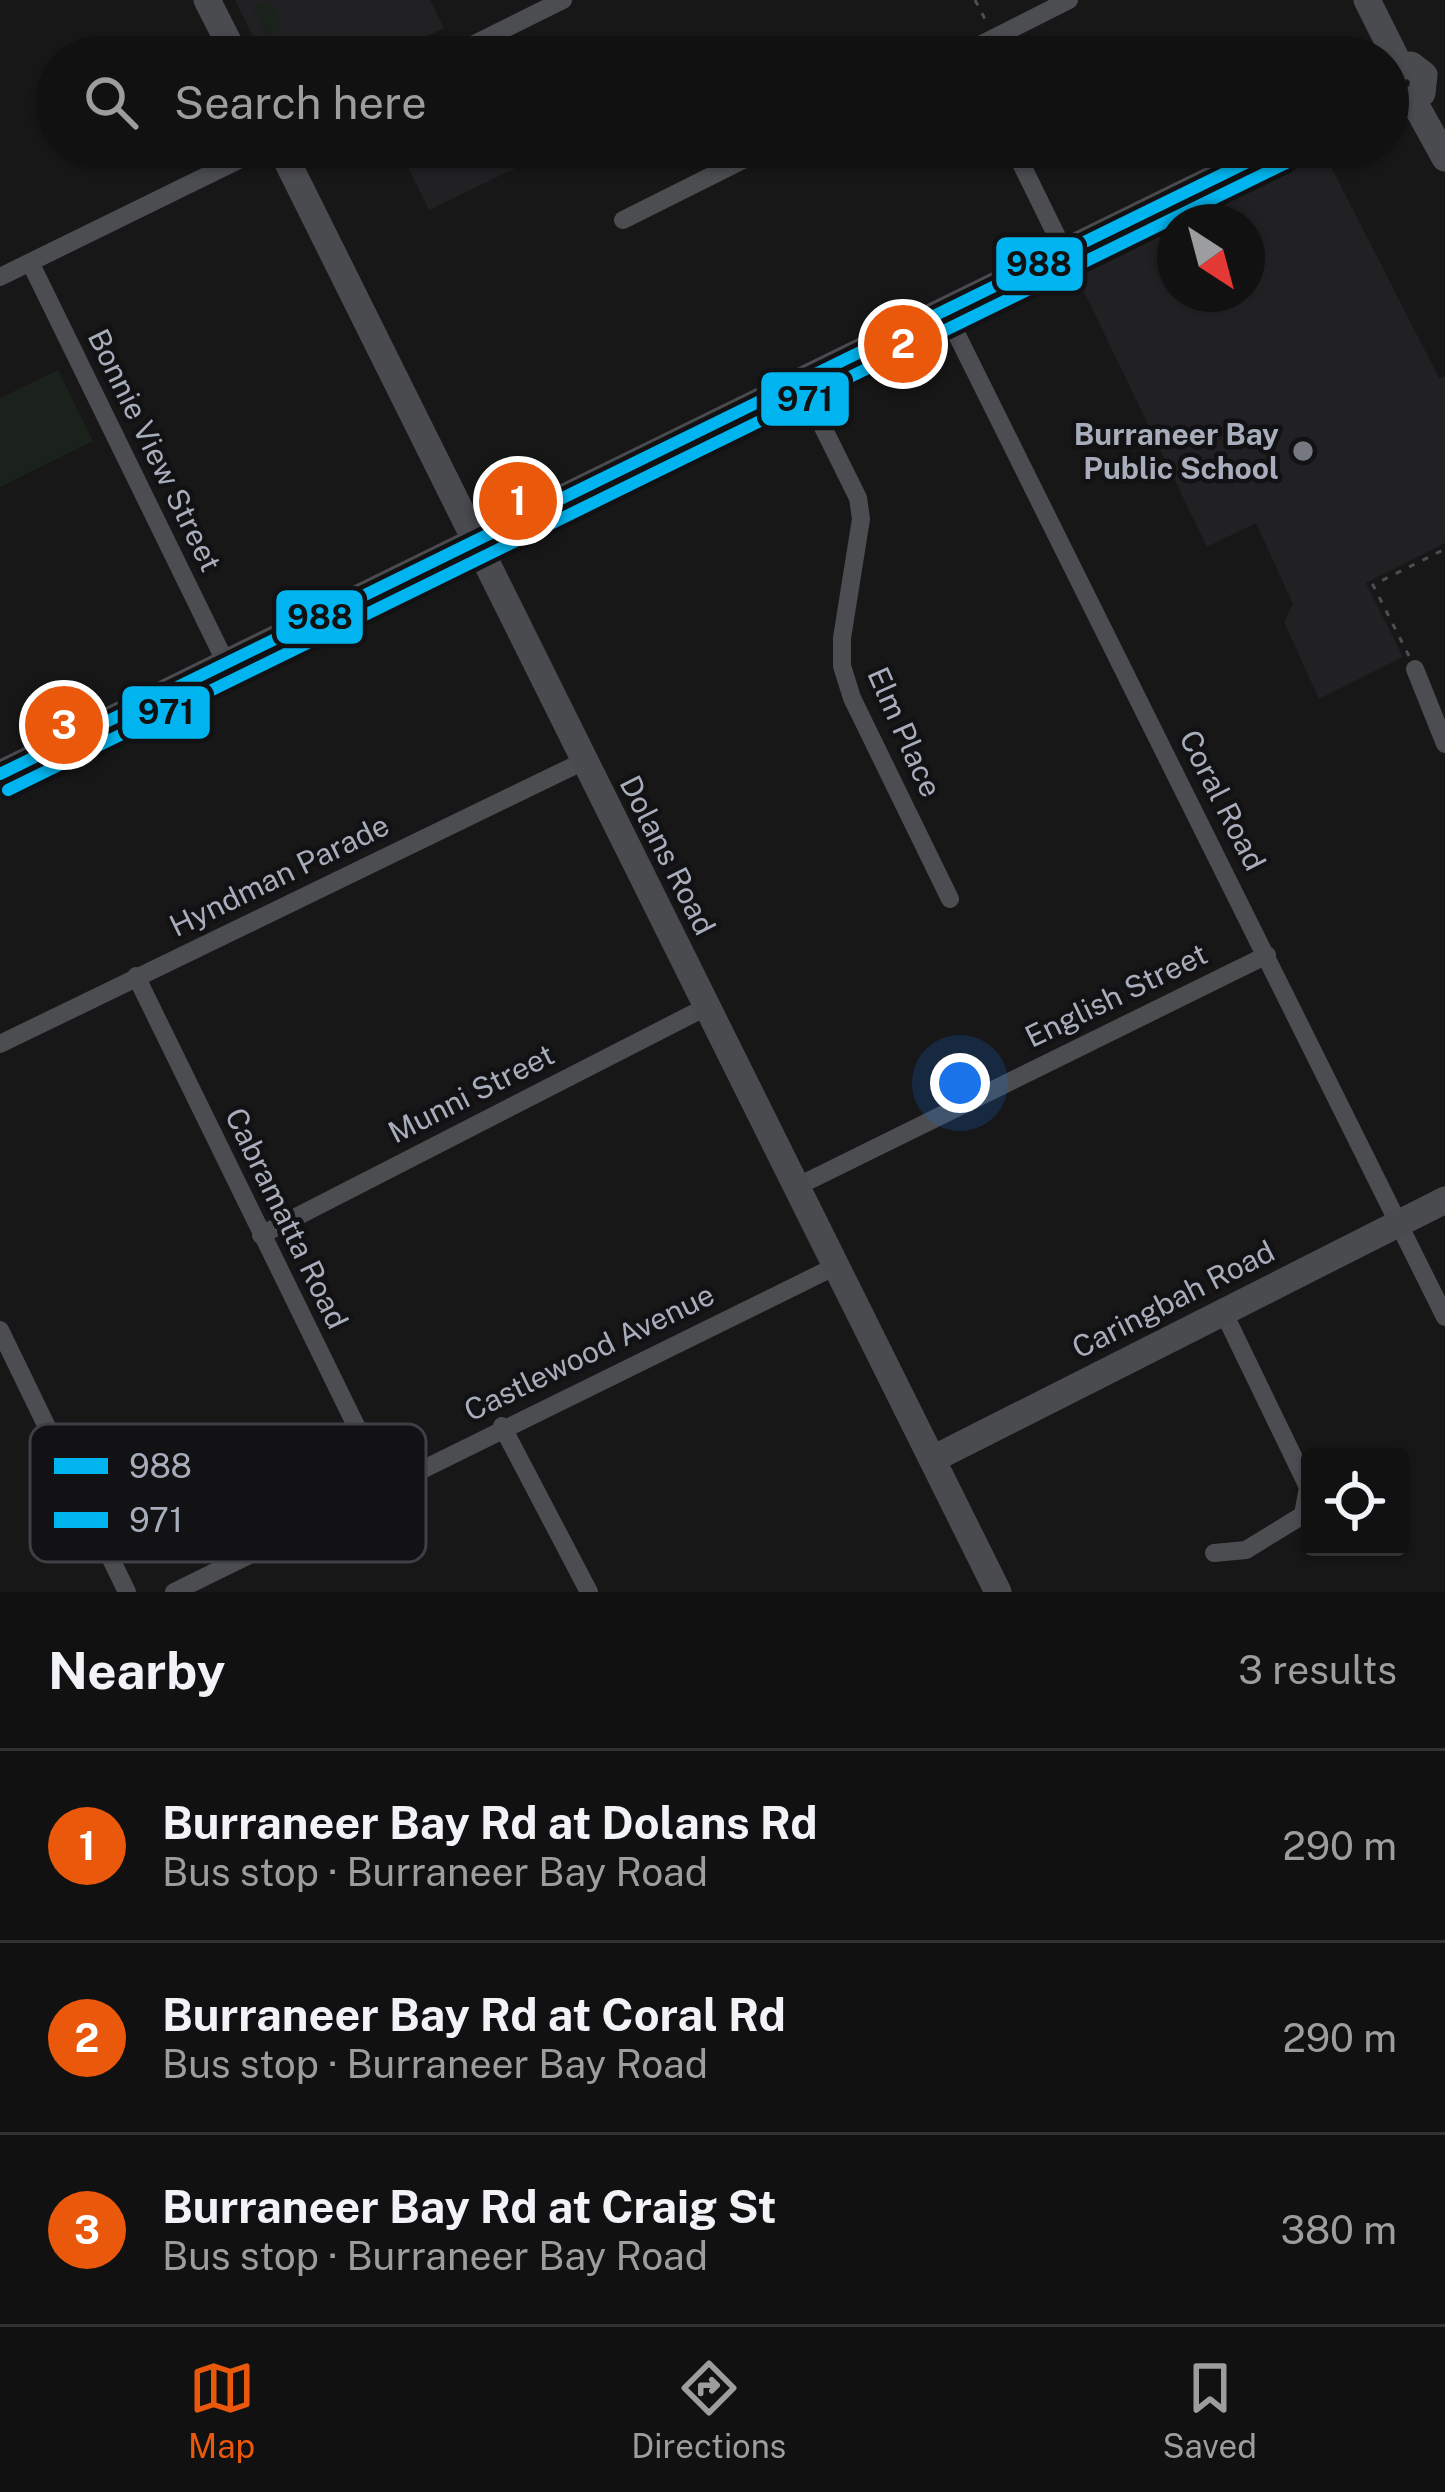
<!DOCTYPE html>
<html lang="en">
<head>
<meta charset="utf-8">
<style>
	:root { --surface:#111112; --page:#1e1f20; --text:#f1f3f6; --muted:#9c9d9f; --line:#303132; --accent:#ea580c }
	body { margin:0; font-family:"Public Sans",sans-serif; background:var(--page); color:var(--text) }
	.controls { position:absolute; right:36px; bottom:36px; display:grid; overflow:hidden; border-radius:12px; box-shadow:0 3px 9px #0004 }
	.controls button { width:108px; height:108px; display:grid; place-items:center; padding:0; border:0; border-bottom:3px solid var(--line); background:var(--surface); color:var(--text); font:60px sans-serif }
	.compass { position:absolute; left:1157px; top:204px; width:108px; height:108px; border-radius:50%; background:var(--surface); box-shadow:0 3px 9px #0004; rotate:144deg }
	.you { position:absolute; left:960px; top:1083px; width:42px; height:42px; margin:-30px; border:9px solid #fff; border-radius:50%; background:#1a73e8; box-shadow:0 0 0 18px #1a73e833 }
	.badge { display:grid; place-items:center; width:78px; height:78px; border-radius:50%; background:var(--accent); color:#fff; font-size:39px; font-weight:700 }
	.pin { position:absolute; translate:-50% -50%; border:6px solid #fff; box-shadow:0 3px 12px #0006 }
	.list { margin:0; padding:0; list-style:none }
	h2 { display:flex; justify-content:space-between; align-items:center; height:156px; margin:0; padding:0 48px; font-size:51px }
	h2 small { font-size:39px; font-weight:400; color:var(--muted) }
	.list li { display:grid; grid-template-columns:78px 1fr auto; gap:36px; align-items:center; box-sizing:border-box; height:192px; padding:0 48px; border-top:3px solid var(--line) }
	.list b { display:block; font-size:45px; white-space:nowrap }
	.list p { margin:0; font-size:39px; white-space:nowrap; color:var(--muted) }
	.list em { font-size:39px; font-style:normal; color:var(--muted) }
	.icon { flex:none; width:66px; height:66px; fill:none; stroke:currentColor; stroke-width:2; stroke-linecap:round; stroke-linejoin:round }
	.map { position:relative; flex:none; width:1445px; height:1592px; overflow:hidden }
	.search { position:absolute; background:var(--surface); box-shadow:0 3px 9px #0004; left:36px; right:36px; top:36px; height:132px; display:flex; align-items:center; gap:30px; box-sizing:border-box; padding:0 42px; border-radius:66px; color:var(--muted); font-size:45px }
	.sheet { height:732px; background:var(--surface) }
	nav { display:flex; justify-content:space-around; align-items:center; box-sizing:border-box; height:168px; border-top:3px solid var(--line); background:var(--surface); font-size:33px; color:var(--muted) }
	nav a { display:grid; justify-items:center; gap:6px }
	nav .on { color:var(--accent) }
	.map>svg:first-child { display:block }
</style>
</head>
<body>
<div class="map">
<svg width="1445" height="1592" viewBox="0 0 1445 1592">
	<rect width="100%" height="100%" fill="#171718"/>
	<path fill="#212124" d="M235,0H430L444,28L385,57H263Z
		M398,147H559L429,210Z
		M1325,155L1439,378L1445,376V543L1366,583L1403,657L1319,699L1284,622L1293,604L1256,523L1207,547L1076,275L1175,228V294H1247V222H1187Z"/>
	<path fill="#1b221c" d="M270,0L283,27L266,35L253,8Z
		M58,370L93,441L0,487V398Z"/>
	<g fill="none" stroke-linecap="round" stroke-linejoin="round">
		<path stroke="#4d4e52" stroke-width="3" stroke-dasharray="6 9" stroke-linecap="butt" d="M975,0L985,19
			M424,46L429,57
			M1409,656L1373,585L1445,549"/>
		<path stroke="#4b4d51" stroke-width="9" d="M1321,147L1325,155"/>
		<path stroke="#4b4d51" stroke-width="18" d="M966,52L1069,0
			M448,57L563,0
			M1013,147L1065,253
			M623,220L769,147
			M30,262L226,663
			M0,277L265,147
			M945,311L1445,1317
			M800,381L858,498L861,519L842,638V666L852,698L950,899
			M1415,669L1445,744
			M136,976L385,1485
			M0,1044L584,761
			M798,1186L1267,955
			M261,1235L708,1006
			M0,1330L127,1592
			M502,1426L589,1592
			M1214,1553L1246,1550L1303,1515L1308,1487L1222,1309
			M174,1592L838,1265"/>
		<path stroke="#4a4b4f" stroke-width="27" d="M207,0L236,57
			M1367,0L1400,66
			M1400,66L1411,65L1424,75L1422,93L1413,100
			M1391,91L1389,79L1400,66
			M1413,100L1445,158
			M280,147L998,1592
			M0,774L1278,147
			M933,1459L1445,1200"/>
		<g stroke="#121114" stroke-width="21">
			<path id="bus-1" d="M0,774L1278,147"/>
		</g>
		<g stroke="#121114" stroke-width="21">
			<path id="bus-2" d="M8,790L1286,163"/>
		</g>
		<use href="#bus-1" stroke="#00b5ef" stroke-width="12"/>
		<use href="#bus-2" stroke="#00b5ef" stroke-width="12"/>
	</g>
	<circle fill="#757881" stroke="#121114" stroke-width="4.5" cx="1303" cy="451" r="12"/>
	<g text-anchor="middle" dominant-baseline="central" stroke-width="9" stroke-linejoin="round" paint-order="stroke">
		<g font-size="30" font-weight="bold" fill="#a7adba" stroke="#121114" text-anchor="end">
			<text x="1279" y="434">Burraneer Bay<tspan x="1279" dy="34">Public School</tspan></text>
		</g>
		<g font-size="30" fill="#a7adba" stroke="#121114">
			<text transform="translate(155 450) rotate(64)">Bonnie View Street</text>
			<text transform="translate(905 732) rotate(66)">Elm Place</text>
			<text transform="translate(1223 800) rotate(63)">Coral Road</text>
			<text transform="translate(668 855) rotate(63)">Dolans Road</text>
			<text transform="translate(279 875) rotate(-26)">Hyndman Parade</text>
			<text transform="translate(1116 995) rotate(-26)">English Street</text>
			<text transform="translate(471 1093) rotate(-27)">Munni Street</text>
			<text transform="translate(287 1218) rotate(64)">Cabramatta Road</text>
			<text transform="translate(1173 1299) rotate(-27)">Caringbah Road</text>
			<text transform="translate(589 1352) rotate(-26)">Castlewood Avenue</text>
		</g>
	</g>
	<rect x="30" y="1424" width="396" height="138" rx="18" fill="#121114" stroke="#3f4046" stroke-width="3"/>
	<rect x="54" y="1458" width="54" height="16" fill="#00b5ef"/>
	<rect x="54" y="1512" width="54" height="16" fill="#00b5ef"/>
	<g font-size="33" fill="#a7adba">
		<text x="129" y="1478">988</text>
		<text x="129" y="1532">971</text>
	</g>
	<g stroke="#121114" stroke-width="4.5">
		<rect x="994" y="235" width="91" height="58" rx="12" fill="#00b5ef"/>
		<rect x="759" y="370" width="92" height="58" rx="12" fill="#00b5ef"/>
		<rect x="274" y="588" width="91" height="58" rx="12" fill="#00b5ef"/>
		<rect x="120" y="684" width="92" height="57" rx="12" fill="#00b5ef"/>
	</g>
	<g font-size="33" text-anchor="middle" font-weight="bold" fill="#111">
		<text x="1039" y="276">988</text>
		<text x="805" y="411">971</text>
		<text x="320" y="629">988</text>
		<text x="166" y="724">971</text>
	</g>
</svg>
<div class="controls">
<button><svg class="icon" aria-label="locate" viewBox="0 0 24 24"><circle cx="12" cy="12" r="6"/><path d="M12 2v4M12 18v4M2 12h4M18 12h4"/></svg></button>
</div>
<svg class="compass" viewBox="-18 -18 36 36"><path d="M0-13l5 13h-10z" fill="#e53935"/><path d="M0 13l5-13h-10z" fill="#9c9d9f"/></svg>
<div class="you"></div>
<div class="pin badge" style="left:518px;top:501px">1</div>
<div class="pin badge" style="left:903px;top:344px">2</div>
<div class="pin badge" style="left:64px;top:725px">3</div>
<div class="search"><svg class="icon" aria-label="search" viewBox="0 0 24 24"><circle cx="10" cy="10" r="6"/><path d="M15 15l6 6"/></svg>Search here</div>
</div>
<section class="sheet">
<h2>Nearby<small>3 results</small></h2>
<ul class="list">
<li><span class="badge">1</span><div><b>Burraneer Bay Rd at Dolans Rd</b><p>Bus stop · Burraneer Bay Road</p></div><em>290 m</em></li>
<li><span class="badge">2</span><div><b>Burraneer Bay Rd at Coral Rd</b><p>Bus stop · Burraneer Bay Road</p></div><em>290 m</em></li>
<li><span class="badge">3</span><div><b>Burraneer Bay Rd at Craig St</b><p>Bus stop · Burraneer Bay Road</p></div><em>380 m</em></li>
</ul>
</section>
<nav>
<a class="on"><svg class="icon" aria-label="map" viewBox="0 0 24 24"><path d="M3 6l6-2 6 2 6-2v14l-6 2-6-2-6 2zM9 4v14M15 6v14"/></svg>Map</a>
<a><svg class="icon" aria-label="directions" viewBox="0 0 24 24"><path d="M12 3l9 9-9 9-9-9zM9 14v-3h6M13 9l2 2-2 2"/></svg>Directions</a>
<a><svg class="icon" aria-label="saved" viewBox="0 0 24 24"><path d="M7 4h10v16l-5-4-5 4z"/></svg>Saved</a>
</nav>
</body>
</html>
